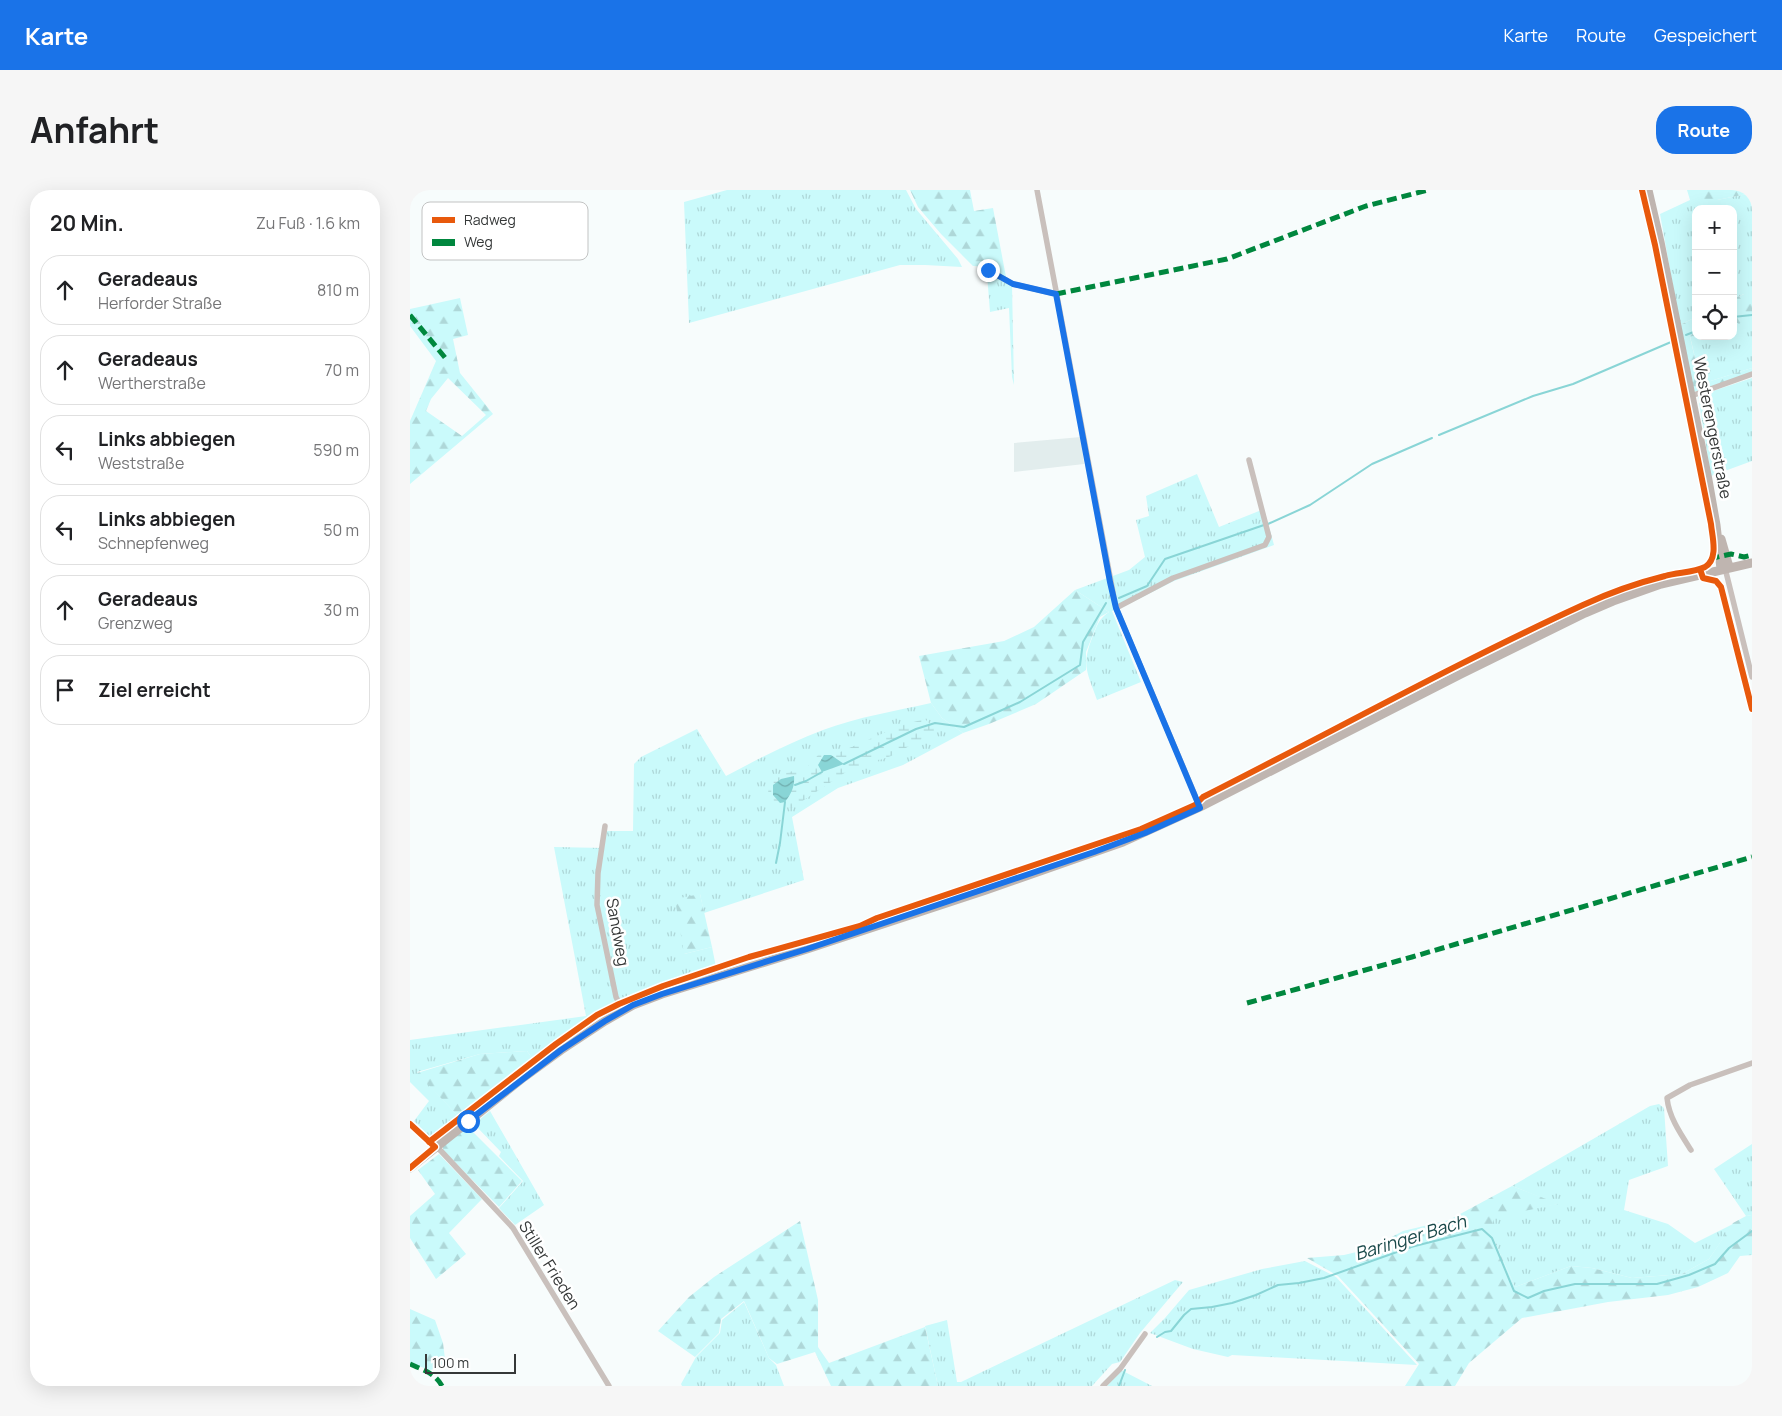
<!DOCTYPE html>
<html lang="de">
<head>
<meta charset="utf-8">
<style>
	:root { --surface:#fff; --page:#f6f6f6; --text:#202124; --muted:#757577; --line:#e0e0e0; --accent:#1a73e8 }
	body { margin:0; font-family:Manrope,sans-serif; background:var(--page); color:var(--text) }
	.controls { position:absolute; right:15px; top:15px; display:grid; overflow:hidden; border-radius:10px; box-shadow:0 5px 20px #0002 }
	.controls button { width:45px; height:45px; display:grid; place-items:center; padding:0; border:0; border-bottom:1px solid var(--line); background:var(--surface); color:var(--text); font:25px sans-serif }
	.scale { position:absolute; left:15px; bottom:12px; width:91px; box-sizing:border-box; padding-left:5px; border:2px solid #353838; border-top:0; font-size:14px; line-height:18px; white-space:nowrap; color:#353838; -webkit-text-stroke:4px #fff; paint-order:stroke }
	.stop { position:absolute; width:15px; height:15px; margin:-11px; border:4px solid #1a73e8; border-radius:50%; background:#fff }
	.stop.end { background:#1a73e8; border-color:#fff; box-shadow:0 1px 5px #0008 }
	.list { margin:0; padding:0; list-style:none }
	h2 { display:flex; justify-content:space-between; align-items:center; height:65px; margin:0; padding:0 20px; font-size:21px }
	h2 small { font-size:16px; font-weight:400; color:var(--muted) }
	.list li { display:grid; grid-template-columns:32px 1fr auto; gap:15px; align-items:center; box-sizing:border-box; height:70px; margin:0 10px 10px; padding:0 10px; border:1px solid var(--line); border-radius:20px }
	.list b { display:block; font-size:19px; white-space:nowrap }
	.list p { margin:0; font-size:16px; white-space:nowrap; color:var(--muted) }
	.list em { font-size:16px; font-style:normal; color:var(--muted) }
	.icon { flex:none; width:28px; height:28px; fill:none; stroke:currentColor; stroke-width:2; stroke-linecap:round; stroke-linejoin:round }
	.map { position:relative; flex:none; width:1342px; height:1196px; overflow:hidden; border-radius:20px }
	header { display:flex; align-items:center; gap:30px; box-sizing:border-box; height:70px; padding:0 25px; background:var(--accent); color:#fff }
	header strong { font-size:24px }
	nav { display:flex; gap:28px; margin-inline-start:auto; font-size:18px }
	.intro { display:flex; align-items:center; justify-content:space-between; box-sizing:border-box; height:120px; padding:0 30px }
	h1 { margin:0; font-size:35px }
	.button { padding:12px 22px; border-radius:20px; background:var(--accent); color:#fff; font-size:18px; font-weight:700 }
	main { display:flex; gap:30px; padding:0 30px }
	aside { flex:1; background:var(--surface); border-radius:20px; box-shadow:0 5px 20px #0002 }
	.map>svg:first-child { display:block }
</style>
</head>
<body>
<header>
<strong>Karte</strong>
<nav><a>Karte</a><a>Route</a><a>Gespeichert</a></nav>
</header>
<div class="intro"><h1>Anfahrt</h1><a class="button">Route</a></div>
<main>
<aside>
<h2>20 Min.<small>Zu Fuß · 1.6 km</small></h2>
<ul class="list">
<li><svg class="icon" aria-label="ahead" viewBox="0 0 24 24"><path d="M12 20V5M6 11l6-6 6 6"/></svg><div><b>Geradeaus</b><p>Herforder Straße</p></div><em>810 m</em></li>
<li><svg class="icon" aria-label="ahead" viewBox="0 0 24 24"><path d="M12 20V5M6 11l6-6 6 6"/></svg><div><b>Geradeaus</b><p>Wertherstraße</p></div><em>70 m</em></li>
<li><svg class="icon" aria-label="left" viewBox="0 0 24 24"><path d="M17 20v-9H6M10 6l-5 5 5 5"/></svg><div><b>Links abbiegen</b><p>Weststraße</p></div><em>590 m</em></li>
<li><svg class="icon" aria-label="left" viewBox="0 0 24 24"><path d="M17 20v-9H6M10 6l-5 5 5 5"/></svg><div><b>Links abbiegen</b><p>Schnepfenweg</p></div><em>50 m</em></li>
<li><svg class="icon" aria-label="ahead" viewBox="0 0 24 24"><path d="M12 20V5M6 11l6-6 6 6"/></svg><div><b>Geradeaus</b><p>Grenzweg</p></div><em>30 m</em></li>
<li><svg class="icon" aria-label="arrive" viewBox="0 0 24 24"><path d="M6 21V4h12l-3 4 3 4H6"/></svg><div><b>Ziel erreicht</b></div></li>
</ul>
</aside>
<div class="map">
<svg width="1342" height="1196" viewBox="0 0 1342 1196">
	<defs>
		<pattern id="grass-tufts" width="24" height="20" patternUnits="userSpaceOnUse" patternTransform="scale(1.25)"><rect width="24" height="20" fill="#cafafb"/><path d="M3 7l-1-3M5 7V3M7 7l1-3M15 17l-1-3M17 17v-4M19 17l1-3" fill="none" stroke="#aed7d8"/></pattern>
		<pattern id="forest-firs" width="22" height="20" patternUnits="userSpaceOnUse" patternTransform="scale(1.25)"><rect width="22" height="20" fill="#cafafb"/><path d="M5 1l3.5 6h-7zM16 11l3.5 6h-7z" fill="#aed7d8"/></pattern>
		<pattern id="wetland-marsh" width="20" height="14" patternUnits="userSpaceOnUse" patternTransform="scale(1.25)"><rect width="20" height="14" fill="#cafafb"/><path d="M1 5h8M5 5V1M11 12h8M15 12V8" fill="none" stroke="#aed7d8"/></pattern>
		<pattern id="water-waves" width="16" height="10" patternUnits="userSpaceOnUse" patternTransform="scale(1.25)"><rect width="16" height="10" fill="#89d5d6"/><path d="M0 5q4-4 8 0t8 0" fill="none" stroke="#71aeaf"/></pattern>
	</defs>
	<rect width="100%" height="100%" fill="#f7fcfc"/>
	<path fill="#e2eded" d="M671,247L674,274L604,282V253Z"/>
	<path fill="url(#grass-tufts)" d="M317,0H496L506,19L548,69L552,77L515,75H490L279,133L274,12Z
		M1342,3V104H1334L1323,109V19H1286V127L1270,135L1250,24L1280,10H1307Z
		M577,84L582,85L602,95L604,195L602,187L599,118L580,122Z
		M1323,133H1342V178L1291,194L1280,146L1286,145V146H1323Z
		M1342,188V271L1301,286L1288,206Z
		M787,284L809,337L854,319L864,355L764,391L711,418L702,421L731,492L687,510C676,479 671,475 684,443C688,433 690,428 699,422L665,400L719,380L735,367L726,330L739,326L736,306Z
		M521,513L532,528L553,543L493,575L428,598L382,627L394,690L294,723L290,704L274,764L302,757L306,777L237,799L205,813L122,868L117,861L70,864L7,882L48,926L21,948L4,931L19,911L0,892V850L176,826L144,657L194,658L196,641H223L224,574L231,567L287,539L316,586C348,569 379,553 413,540C448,527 485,521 521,513Z
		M1249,914L1254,918L1258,976L1219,990L1214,1020L1258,1034L1285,1053L1323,1034L1299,1069L1272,1084L1222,1088L1182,1078L1161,1076L1105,1097L1083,1048V1026L1147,1014L1102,996L1240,916Z
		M80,921L134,1015L105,1035L89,1018L113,991L89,966L91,962L64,934Z
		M1342,954V1025L1336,1026L1304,979Z
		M895,1071L926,1087L1007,1175L822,1165L818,1167L783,1159L740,1143L755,1128L779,1100L852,1079Z
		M765,1090L773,1092L730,1143L710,1172L702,1174L682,1196H528L515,1136L537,1130L547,1192H551Z
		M334,1112L359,1168L366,1175L374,1196H272L271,1194L286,1167L310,1143L312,1130Z
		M711,1180L742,1196H697Z"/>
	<path fill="url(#forest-firs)" fill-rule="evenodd" d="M500,0H560L564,21L583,18L596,87L578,77L563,76L531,44L508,17Z
		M1277,0H1342V3L1307,10H1280Z
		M1334,104H1342V133H1323V109Z
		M50,108L58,145L43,149L50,183L83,224L0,294V231L26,171L0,136V119ZM38,188L76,225L52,246L16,221L21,209Z
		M1286,127V145L1280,147L1291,194L1342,178V183L1284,202L1270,135Z
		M665,400L699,422L690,427L676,462V480L626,514L579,534L553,543L532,528L521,513L509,466L594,451L624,437Z
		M290,704L302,757L274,764L265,709Z
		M117,861L122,868L48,926L7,883L70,864Z
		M58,937L112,991L89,1017L33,960V956Z
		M29,964L72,1009L39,1043L56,1064L26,1089L0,1048V1026L25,1004L8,980Z
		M1102,996L1149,1014L1083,1027V1048L1105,1097L1161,1076L1182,1078L1222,1088L1272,1084L1299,1069L1323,1033L1336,1026L1342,1025V1065L1330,1066L1318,1083L1288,1097L1258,1105L1198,1112L1112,1128L1059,1173L1045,1196H995L1009,1174L928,1086L897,1068L934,1065L959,1059L993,1041L1039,1030Z
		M390,1031L408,1110V1157L419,1173L515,1137L528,1196H421L405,1162L367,1174L359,1168L334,1111L311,1129L309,1143L285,1167L248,1141L279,1107L304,1087Z
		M0,1119L25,1130L33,1153L36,1177L20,1180L0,1173Z"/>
	<path fill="url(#wetland-marsh)" d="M515,529L527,541L481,566L436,582L382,618L367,615L358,604L359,593C364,590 370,585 376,583C396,577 397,581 410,562L419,561L430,562L492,535Z"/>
	<path fill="url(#water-waves)" d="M414,565H421L434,574L412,582L408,575Z
		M384,586C385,597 381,604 375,612L370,613L363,605V595L371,589Z"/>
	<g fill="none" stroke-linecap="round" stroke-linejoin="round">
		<path stroke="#89d5d6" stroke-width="2" d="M1323,127L1342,125
			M1276,145L1286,141
			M1029,245L1123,206L1163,194L1261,152
			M858,334L900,315L962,274L1022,248
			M709,408L737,396L755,369L854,335
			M434,574L506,539L525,533L554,537L610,512L670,475L673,452L696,413
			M385,595L396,591L412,582
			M366,673L370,653L375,612
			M747,1147L755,1142L761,1141L774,1125L781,1119L802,1117L822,1113L846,1105L868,1095L889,1093L914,1088L1001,1057L1072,1039L1082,1048L1104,1101L1118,1108L1134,1101L1165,1094H1247L1279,1085L1305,1074L1319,1058L1342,1041
			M709,1196L715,1180"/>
		<path stroke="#c9c0bc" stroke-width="5.5" d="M627,0L706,418L790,617
			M572,80H578L603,94L646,104
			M1281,206L1342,184
			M1315,378L1342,487
			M706,418L763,388L855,355L859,347L839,270
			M195,636L188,683L187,715L206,807L213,821
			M0,934L19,952L31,961L103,1038L199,1196
			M1281,960C1270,943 1259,927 1257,908L1280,895L1342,873
			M693,1196L710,1179L735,1144"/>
		<path stroke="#bfb5b0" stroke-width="9" d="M1238,0L1250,52L1298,290L1306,335L1311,379
			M1311,349L1319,377
			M0,978L114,887L151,860L195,831L223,815L252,804L397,759L576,700L713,652L790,617L1051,484L1175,423L1203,411L1251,394L1342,373"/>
		<path stroke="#00873e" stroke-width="5" stroke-dasharray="10 5" stroke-linecap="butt" d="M646,104L817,69L956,16L1018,0
			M0,125L37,170
			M1301,371L1303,368L1321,364L1334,367L1342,365
			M837,813L1002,767L1342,667
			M0,1174C13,1180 25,1183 32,1196"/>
		<g stroke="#fff" stroke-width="9">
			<path id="cycleway" d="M1290,379L1293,388L1306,391L1311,397L1342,519
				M0,934L25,957L0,978
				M19,952L146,854L187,825L209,814L253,796L339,767L450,736L467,728L731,639L785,615L793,607C920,543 1044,474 1173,415C1199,403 1227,393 1255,386C1268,382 1283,383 1295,377C1309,369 1302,346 1301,334L1245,55L1232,0"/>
		</g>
		<use href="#cycleway" stroke="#e8590c" stroke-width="6"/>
	</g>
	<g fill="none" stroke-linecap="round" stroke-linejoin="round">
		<path stroke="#1a73e8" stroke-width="6" d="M58,931L151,860L195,831L223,815L252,804L397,759L684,662L735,643L790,618L706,418L700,392L646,104L603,94L578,80"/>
	</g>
	<g text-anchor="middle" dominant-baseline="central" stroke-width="5" stroke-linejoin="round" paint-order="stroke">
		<g font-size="16" fill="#353838" stroke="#fff">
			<text transform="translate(1303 238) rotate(79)">Westerengerstraße</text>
			<text transform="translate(208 742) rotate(80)">Sandweg</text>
			<text transform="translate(140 1075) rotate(58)">Stiller Frieden</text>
		</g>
		<g font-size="18" font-style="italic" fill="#1a4a4b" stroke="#fff">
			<text transform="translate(1000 1047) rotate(-17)">Baringer Bach</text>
		</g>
	</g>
	<rect x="12" y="12" width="166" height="58" rx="8" fill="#fff" stroke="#c2c3c3" stroke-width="1"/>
	<rect x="22" y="27" width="23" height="6" fill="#e8590c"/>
	<rect x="22" y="49" width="23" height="7" fill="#00873e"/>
	<g font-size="14" fill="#353838">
		<text x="54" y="35">Radweg</text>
		<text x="54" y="57">Weg</text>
	</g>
</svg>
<div class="controls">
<button>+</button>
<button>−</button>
<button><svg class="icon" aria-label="locate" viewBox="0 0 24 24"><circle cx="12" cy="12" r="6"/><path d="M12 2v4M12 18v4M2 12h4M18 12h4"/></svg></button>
</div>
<div class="scale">100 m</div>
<div class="stop" style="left:58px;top:931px"></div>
<div class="stop end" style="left:578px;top:80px"></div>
</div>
</main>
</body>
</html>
